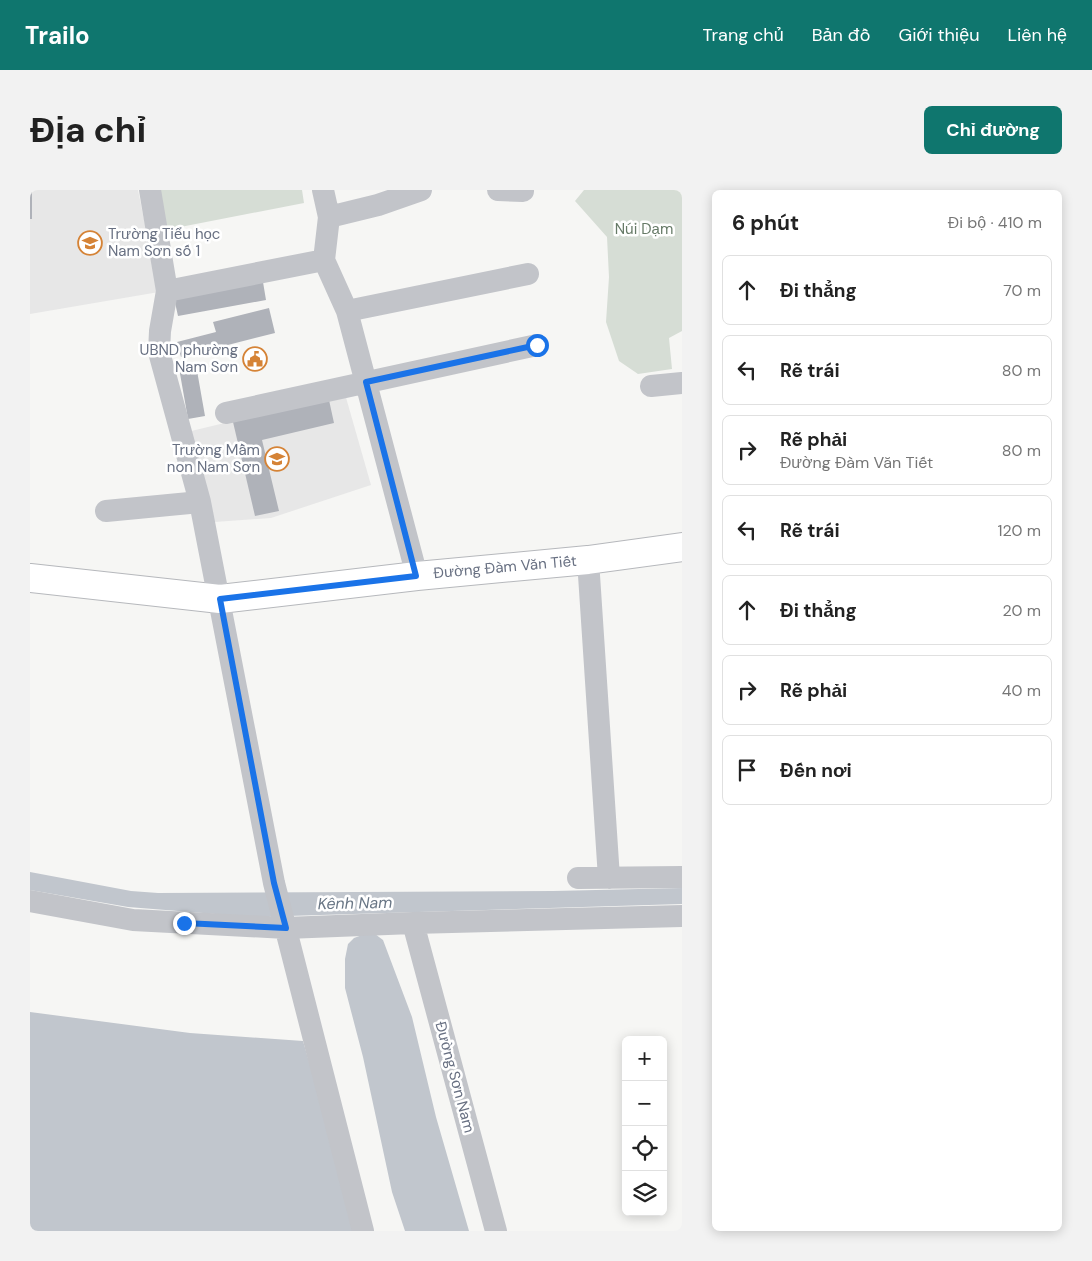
<!DOCTYPE html>
<html lang="vi">
<head>
<meta charset="utf-8">
<style>
	:root { --surface:#fff; --page:#f2f2f2; --text:#222; --muted:#767676; --line:#e0e0e0; --accent:#0f766e }
	body { margin:0; font-family:"DM Sans",sans-serif; background:var(--page); color:var(--text) }
	.controls { position:absolute; right:15px; bottom:15px; display:grid; overflow:hidden; border-radius:8px; box-shadow:0 2px 12px #0003 }
	.controls button { width:45px; height:45px; display:grid; place-items:center; padding:0; border:0; border-bottom:1px solid var(--line); background:var(--surface); color:var(--text); font:25px sans-serif }
	.stop { position:absolute; width:15px; height:15px; margin:-11px; border:4px solid #1a73e8; border-radius:50%; background:#fff }
	.stop.end { background:#1a73e8; border-color:#fff; box-shadow:0 1px 5px #0008 }
	.list { margin:0; padding:0; list-style:none }
	h2 { display:flex; justify-content:space-between; align-items:center; height:65px; margin:0; padding:0 20px; font-size:21px }
	h2 small { font-size:16px; font-weight:400; color:var(--muted) }
	.list li { display:grid; grid-template-columns:32px 1fr auto; gap:15px; align-items:center; box-sizing:border-box; height:70px; margin:0 10px 10px; padding:0 10px; border:1px solid var(--line); border-radius:8px }
	.list b { display:block; font-size:19px; white-space:nowrap }
	.list p { margin:0; font-size:16px; white-space:nowrap; color:var(--muted) }
	.list em { font-size:16px; font-style:normal; color:var(--muted) }
	.icon { flex:none; width:28px; height:28px; fill:none; stroke:currentColor; stroke-width:2; stroke-linecap:round; stroke-linejoin:round }
	.map { position:relative; flex:none; width:652px; height:1041px; overflow:hidden; border-radius:8px }
	header { display:flex; align-items:center; gap:30px; box-sizing:border-box; height:70px; padding:0 25px; background:var(--accent); color:#fff }
	header strong { font-size:24px }
	nav { display:flex; gap:28px; margin-inline-start:auto; font-size:18px }
	.intro { display:flex; align-items:center; justify-content:space-between; box-sizing:border-box; height:120px; padding:0 30px }
	h1 { margin:0; font-size:35px }
	.button { padding:12px 22px; border-radius:8px; background:var(--accent); color:#fff; font-size:18px; font-weight:700 }
	main { display:flex; gap:30px; padding:0 30px }
	aside { flex:1; background:var(--surface); border-radius:8px; box-shadow:0 2px 12px #0003 }
	.map>svg:first-child { display:block }
</style>
</head>
<body>
<header>
<strong>Trailo</strong>
<nav><a>Trang chủ</a><a>Bản đồ</a><a>Giới thiệu</a><a>Liên hệ</a></nav>
</header>
<div class="intro"><h1>Địa chỉ</h1><a class="button">Chỉ đường</a></div>
<main>
<div class="map">
<svg width="652" height="1041" viewBox="0 0 652 1041">
	<rect width="100%" height="100%" fill="#f6f6f4"/>
	<path fill="#e7e7e7" d="M0,0H108L129,102L0,124Z
		M315,204L341,295L241,328L171,333L157,242Z"/>
	<path fill="#d6ddd5" d="M127,0H272L274,13L135,40Z
		M554,0H652V141L639,148L642,179L608,184L589,171L576,132L579,87L577,47L545,11Z"/>
	<path fill="#c1c6cd" d="M0,682L101,701L128,703L523,701L652,698V714L223,727L98,717L0,700Z
		M335,744H345L353,750L382,827L406,927L439,1041H375L362,1002L333,867L315,798V769L318,754L324,748Z
		M0,822L160,843L273,851L328,1041H0Z"/>
	<path fill="#afb2b9" d="M0,0H2V29H0Z
		M233,92L236,110L148,126L144,108Z
		M239,118L245,143L151,167L147,152L186,142L183,132Z
		M166,175L175,226L158,229L149,178Z
		M299,210L304,233L232,250L249,321L225,326L203,232Z"/>
	<g fill="none" stroke-linecap="round" stroke-linejoin="round">
		<g stroke="#b6b8bc" stroke-width="30">
			<path id="major" d="M0,388L190,409L387,386L558,370L652,357"/>
		</g>
		<path stroke="#c2c4c9" stroke-width="22" d="M120,0L137,101L130,141L129,162L170,312L244,693L333,1041
			M293,0L299,27L294,70L317,121L387,386
			M468,0L493,1
			M299,27L348,15L391,0
			M137,101L294,70
			M317,121L498,84
			M621,196L652,193
			M196,223L507,155
			M76,321L170,312
			M558,370L579,688
			M548,688L652,687
			M0,711L103,730L256,738L383,733L652,726
			M383,733L466,1041"/>
		<use href="#major" stroke="#fff" stroke-width="28"/>
	</g>
	<g fill="none" stroke-linecap="round" stroke-linejoin="round">
		<path stroke="#1a73e8" stroke-width="6" d="M154,733L256,738L244,693L190,409L386,386L336,192L507,155"/>
	</g>
	<defs>
		<g id="school-ring" transform="scale(1.25)"><circle r="9.5" fill="#fff" stroke="#d58336" stroke-width="1.5"/><path d="M0-5L7-2L0 1L-7-2ZM-4 1L0 2.5L4 1V4Q0 6-4 4Z" fill="#d58336"/></g>
		<g id="civic-ring" transform="scale(1.25)"><circle r="9.5" fill="#fff" stroke="#d58336" stroke-width="1.5"/><path d="M-.6-6.5H3V-4.5H.6V-3L4-1V1h2V6H-6V1h2V-1L-.6-3ZM-1.2 2.5V6h2.4V2.5Z" fill="#d58336"/></g>
	</defs>
	<g fill-rule="evenodd">
		<use href="#school-ring" x="60" y="53"/>
		<use href="#civic-ring" x="225" y="169"/>
		<use href="#school-ring" x="247" y="269"/>
	</g>
	<g text-anchor="middle" dominant-baseline="central" stroke-width="5" stroke-linejoin="round" paint-order="stroke">
		<g font-size="15" fill="#667a67" stroke="#fff">
			<text x="614" y="39">Núi Dạm</text>
		</g>
		<g font-size="15" fill="#687082" stroke="#fff" text-anchor="end">
			<text x="78" y="44" text-anchor="start">Trường Tiểu học<tspan x="78" dy="17">Nam Sơn số 1</tspan></text>
			<text x="208" y="160">UBND phường<tspan x="208" dy="17">Nam Sơn</tspan></text>
			<text x="230" y="260">Trường Mầm<tspan x="230" dy="17">non Nam Sơn</tspan></text>
		</g>
		<g font-size="15" fill="#687082" stroke="#fff">
			<text transform="translate(475 377) rotate(-5)">Đường Đàm Văn Tiết</text>
			<text transform="translate(425 887) rotate(75)">Đường Sơn Nam</text>
		</g>
		<g font-size="16" font-style="italic" fill="#697685" stroke="#fff">
			<text transform="translate(325 713) rotate(-1)">Kênh Nam</text>
		</g>
	</g>
</svg>
<div class="controls">
<button>+</button>
<button>−</button>
<button><svg class="icon" aria-label="locate" viewBox="0 0 24 24"><circle cx="12" cy="12" r="6"/><path d="M12 2v4M12 18v4M2 12h4M18 12h4"/></svg></button>
<button><svg class="icon" aria-label="layers" viewBox="0 0 24 24"><path d="M12 4l9 5-9 5-9-5zM3 14l9 5 9-5"/></svg></button>
</div>
<div class="stop" style="left:507px;top:155px"></div>
<div class="stop end" style="left:154px;top:733px"></div>
</div>
<aside>
<h2>6 phút<small>Đi bộ · 410 m</small></h2>
<ul class="list">
<li><svg class="icon" aria-label="ahead" viewBox="0 0 24 24"><path d="M12 20V5M6 11l6-6 6 6"/></svg><div><b>Đi thẳng</b></div><em>70 m</em></li>
<li><svg class="icon" aria-label="left" viewBox="0 0 24 24"><path d="M17 20v-9H6M10 6l-5 5 5 5"/></svg><div><b>Rẽ trái</b></div><em>80 m</em></li>
<li><svg class="icon" aria-label="right" viewBox="0 0 24 24"><path d="M7 20v-9h11M14 6l5 5-5 5"/></svg><div><b>Rẽ phải</b><p>Đường Đàm Văn Tiết</p></div><em>80 m</em></li>
<li><svg class="icon" aria-label="left" viewBox="0 0 24 24"><path d="M17 20v-9H6M10 6l-5 5 5 5"/></svg><div><b>Rẽ trái</b></div><em>120 m</em></li>
<li><svg class="icon" aria-label="ahead" viewBox="0 0 24 24"><path d="M12 20V5M6 11l6-6 6 6"/></svg><div><b>Đi thẳng</b></div><em>20 m</em></li>
<li><svg class="icon" aria-label="right" viewBox="0 0 24 24"><path d="M7 20v-9h11M14 6l5 5-5 5"/></svg><div><b>Rẽ phải</b></div><em>40 m</em></li>
<li><svg class="icon" aria-label="arrive" viewBox="0 0 24 24"><path d="M6 21V4h12l-3 4 3 4H6"/></svg><div><b>Đến nơi</b></div></li>
</ul>
</aside>
</main>
</body>
</html>
